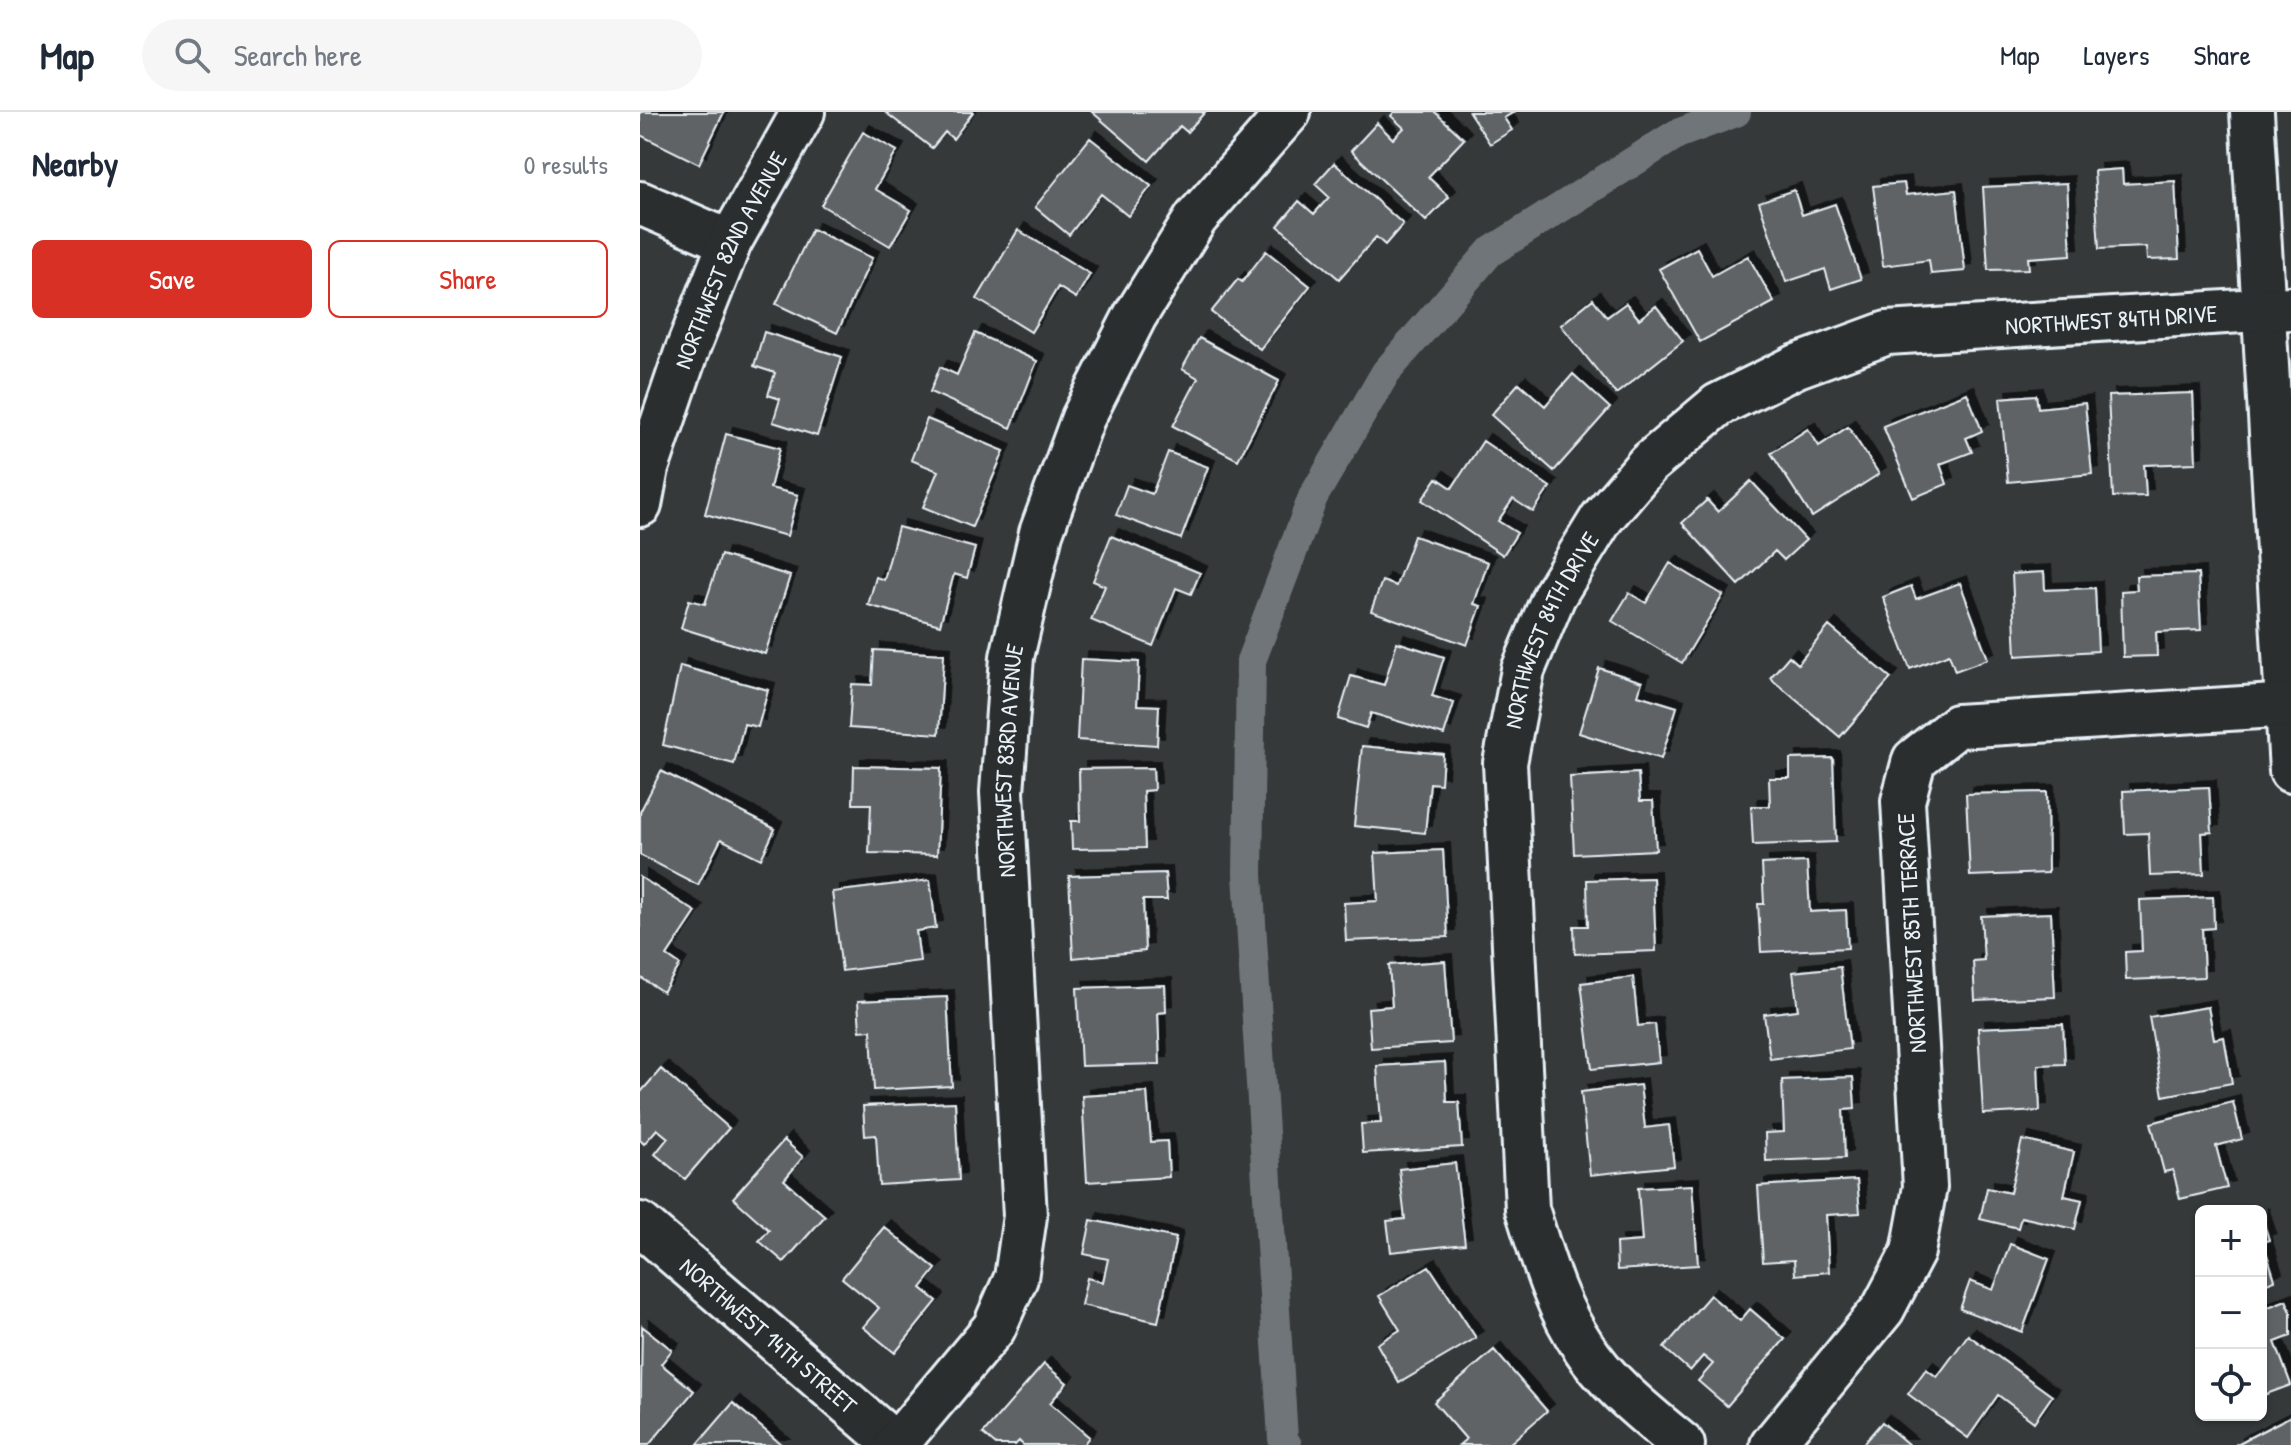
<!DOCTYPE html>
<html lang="en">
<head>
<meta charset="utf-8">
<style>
	:root { --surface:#fff; --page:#f6f6f7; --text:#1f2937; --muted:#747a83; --line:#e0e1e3; --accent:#d93025 }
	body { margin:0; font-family:"Patrick Hand",sans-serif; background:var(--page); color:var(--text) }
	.controls { position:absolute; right:24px; bottom:24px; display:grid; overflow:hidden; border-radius:12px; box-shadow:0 2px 6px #0004 }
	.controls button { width:72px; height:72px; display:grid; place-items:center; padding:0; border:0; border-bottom:2px solid var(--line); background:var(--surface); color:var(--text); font:40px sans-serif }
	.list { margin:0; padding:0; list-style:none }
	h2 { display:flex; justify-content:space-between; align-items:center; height:104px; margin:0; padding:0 32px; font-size:34px }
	h2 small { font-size:26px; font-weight:400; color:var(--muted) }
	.actions { display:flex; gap:16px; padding:24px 32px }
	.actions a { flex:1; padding:18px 0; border:2px solid var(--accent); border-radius:12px; text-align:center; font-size:28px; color:var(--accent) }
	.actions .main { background:var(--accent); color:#fff }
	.icon { flex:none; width:44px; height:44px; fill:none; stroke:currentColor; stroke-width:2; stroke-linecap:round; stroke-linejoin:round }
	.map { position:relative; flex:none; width:1651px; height:1333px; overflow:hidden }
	header { display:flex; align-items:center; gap:48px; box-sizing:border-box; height:112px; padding:0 40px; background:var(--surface); border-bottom:2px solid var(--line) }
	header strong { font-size:38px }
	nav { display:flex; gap:44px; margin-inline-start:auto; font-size:28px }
	.search { width:560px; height:72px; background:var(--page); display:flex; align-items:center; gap:20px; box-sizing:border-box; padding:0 28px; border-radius:44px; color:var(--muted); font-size:30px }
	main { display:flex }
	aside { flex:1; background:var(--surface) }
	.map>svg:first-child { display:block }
</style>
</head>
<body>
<header>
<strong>Map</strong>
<div class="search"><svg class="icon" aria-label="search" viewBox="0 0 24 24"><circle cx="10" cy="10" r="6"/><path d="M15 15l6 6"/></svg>Search here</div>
<nav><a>Map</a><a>Layers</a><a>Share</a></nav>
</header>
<main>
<aside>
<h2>Nearby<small>0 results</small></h2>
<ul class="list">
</ul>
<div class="actions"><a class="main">Save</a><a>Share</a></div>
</aside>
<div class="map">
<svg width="1651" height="1333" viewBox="0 0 1651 1333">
	<defs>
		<filter id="shadow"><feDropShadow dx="7" dy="-7" stdDeviation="0" flood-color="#0009"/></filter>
	</defs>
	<rect width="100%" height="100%" fill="#35393a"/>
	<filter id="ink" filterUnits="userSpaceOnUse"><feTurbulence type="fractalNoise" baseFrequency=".0125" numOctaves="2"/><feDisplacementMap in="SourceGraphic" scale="16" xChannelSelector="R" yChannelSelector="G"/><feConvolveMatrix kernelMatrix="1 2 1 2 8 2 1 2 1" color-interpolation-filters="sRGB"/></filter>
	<g filter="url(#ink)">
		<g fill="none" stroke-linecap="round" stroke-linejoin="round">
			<path stroke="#707579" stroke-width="30" d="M647,1333L643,1327L608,762L611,549L673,385L746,260L850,140L1037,22L1096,0"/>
		</g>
		<path fill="#5f6365" stroke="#e8f1f8" stroke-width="2" filter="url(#shadow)" d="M0,0H84L59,52L0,23Z
			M245,0H333L313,27L305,20L292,36Z
			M452,0H565L547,20L540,14L509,49Z
			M754,0H795L824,27L788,65L809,85L786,109L711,39L737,11L753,27L764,16L751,4Z
			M829,0H874L864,6L872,18L850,32Z
			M223,20L257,39L235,77L271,98L250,134L181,93Z
			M450,26L511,74L488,104L461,82L429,123L395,95Z
			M694,51L763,112L745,133L736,125L699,167L638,114L659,89L674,102L689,85L675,72Z
			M1482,57L1483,72L1535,69L1539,147L1507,148L1506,135L1459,137L1454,59Z
			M1264,71L1266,83L1316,78L1325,159L1291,162L1289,148L1243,154L1233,74Z
			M1427,71L1431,143L1388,146L1389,157L1348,158L1343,75Z
			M1154,78L1162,103L1195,92L1221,167L1191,177L1185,157L1146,170L1119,90Z
			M172,117L232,146L197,221L136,192Z
			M378,118L450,162L436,186L418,175L391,220L337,187Z
			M1057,136L1072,164L1108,144L1134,190L1060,230L1019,157Z
			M626,139L670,174L620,237L571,200L598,167L602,170Z
			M953,187L967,205L986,191L999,207L1016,194L1043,229L976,282L921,213Z
			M124,220L202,245L177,324L133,310L140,287L128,283L135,261L114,254Z
			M335,221L397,249L371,316L290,280L300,255L317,263Z
			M559,226L639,269L598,348L533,314L558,266L542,257Z
			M933,262L970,296L914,359L851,303L879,271L905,294Z
			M1327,281L1342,319L1326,326L1332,340L1300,352L1307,372L1273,386L1243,314Z
			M1553,281L1556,351L1504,353L1506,384L1473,385L1468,284Z
			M1396,283L1398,296L1445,291L1452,362L1368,370L1360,286Z
			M287,307L364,339L332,415L283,395L298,359L271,348Z
			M1208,315L1239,362L1172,405L1131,341L1168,317L1179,334Z
			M86,322L140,336L130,376L158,383L147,424L65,402Z
			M843,329L910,375L893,400L873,387L858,409L877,421L863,443L782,388L797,366L812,376Z
			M528,340L568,355L541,427L476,403L487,373L512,382Z
			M1111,369L1166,428L1144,448L1135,439L1099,473L1042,411L1067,388L1078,400Z
			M258,415L335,436L327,466L314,462L300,513L228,493L236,465L244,468Z
			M471,424L560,461L551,482L536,476L513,534L451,508L465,474L453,469Z
			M774,424L848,450L834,492L841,494L827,533L731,499L742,469L756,474Z
			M81,443L150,464L125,542L41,516L49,488L65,492Z
			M1030,451L1083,483L1042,551L972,509L989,481L1006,491Z
			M1404,460L1405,478L1455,476L1458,539L1376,544L1372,462Z
			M1558,462L1561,518L1516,520L1517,544L1483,545L1481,479L1497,478L1496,464Z
			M1320,471L1348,547L1315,559L1309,542L1270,557L1243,485L1271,474L1276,487Z
			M1189,514L1251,566L1200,625L1130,566L1149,544L1158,552Z
			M757,530L804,545L792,584L814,591L804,623L731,601L726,616L698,607L711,564L744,573Z
			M234,538L304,542L299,622L209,616L212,572L232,573Z
			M441,547L499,550L497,593L519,594L517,633L437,628Z
			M40,554L128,578L118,615L104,612L94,652L23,633Z
			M959,556L1002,570L998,583L1037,595L1021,647L939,621Z
			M722,634L803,642L801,672L790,671L785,721L714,714Z
			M1193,646L1196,730L1113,733L1111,694H1130L1129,666H1150V647Z
			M214,654L301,656L297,743L229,741L231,692H213Z
			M513,656L514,678L503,679L505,736L432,737L431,709H440L439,657Z
			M21,659L135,717L121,747L81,727L58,773L0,743V700Z
			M998,661L1000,689H1013L1016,738L934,742L930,665Z
			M1569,675L1572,720L1562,721L1564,762L1510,764L1508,721L1485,722L1483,679Z
			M1407,680L1408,761L1330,764L1326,682Z
			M803,738L808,825L706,829L704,791L738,789L735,741Z
			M1167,750L1170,800L1206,798L1208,836L1121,840L1118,792H1124L1122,752Z
			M525,761L527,788H503L505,839L433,846L429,764Z
			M0,765L56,800L27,844L40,853L23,880L0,865Z
			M1013,766L1016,839L935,842L934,814H948L947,768Z
			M290,768L296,816L276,819L280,849L202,859L192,780Z
			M1573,785L1574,816L1562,817L1564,865L1486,868L1485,840L1502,839L1500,788Z
			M1411,801L1415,885L1335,888L1333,849L1344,848L1341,804Z
			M805,849L811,931L731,936L728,896L752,894L749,853Z
			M1200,855L1210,937L1130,947L1124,902L1158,898L1153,860Z
			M993,865L998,914L1015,912L1019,950L952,957L941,871Z
			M525,873L526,900L518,901L520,952L441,954L437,876Z
			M307,885L312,974L234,978L231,918L220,919L218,889Z
			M1568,895L1574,927L1584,925L1592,971L1523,984L1509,905Z
			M1423,912L1425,952L1398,953L1400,999L1343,1002L1338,916Z
			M805,950L807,990H819L822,1035L723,1041L721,1012L741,1011L737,954Z
			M21,957L89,1016L45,1067L15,1042L28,1026L17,1017L4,1032L0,1028V981Z
			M1213,965L1215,997L1203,998L1205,1046L1126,1049L1125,1021L1144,1020L1142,968Z
			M1000,973L1005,1016L1029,1013L1034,1054L950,1063L941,980Z
			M507,980L511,1030L527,1029L529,1065L447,1070L442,984Z
			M315,990L319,1068L239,1073L236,1023L225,1024L223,994Z
			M1593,990L1602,1027L1576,1034L1587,1076L1540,1087L1533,1058L1524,1060L1511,1011Z
			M144,1028L163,1045L144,1068L185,1104L144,1150L119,1129L129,1118L93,1086Z
			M1382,1028L1434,1040L1424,1084L1442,1088L1435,1117L1381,1105L1378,1116L1340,1107L1347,1076L1370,1081Z
			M815,1051L825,1132L751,1140L747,1109L765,1107L759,1057Z
			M1217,1068L1220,1101L1186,1103L1189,1160L1155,1163L1154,1148L1123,1150L1118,1074Z
			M1052,1073L1058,1153L977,1158L976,1131L1002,1129L998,1076Z
			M1621,1102L1629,1128L1623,1130L1635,1168L1621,1173Z
			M451,1108L536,1126L518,1210L441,1193L447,1166L463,1170L468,1147L444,1142Z
			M244,1115L296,1157L281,1176L297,1189L255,1241L223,1215L239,1196L202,1166Z
			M1370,1132L1409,1147L1382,1220L1320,1197L1330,1169L1353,1178Z
			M789,1154L836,1226L759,1271L737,1232L760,1218L739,1184Z
			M1070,1183L1100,1209L1110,1197L1145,1227L1087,1294L1058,1269L1073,1252L1063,1244L1050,1259L1024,1236Z
			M1646,1188L1651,1200V1224L1635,1230L1651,1273L1621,1284V1198Z
			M2,1214L32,1238L21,1252L54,1279L9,1333H0Z
			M1328,1223L1412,1284L1394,1310L1358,1283L1328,1326L1268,1282L1286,1257L1297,1265Z
			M854,1238L907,1299L868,1333H819L826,1327L794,1290Z
			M404,1252L427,1271L410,1291L449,1325L443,1333H383L379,1329L375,1333H356L343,1322Z
			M93,1291L142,1333H57Z
			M1651,1304V1333H1595Z
			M1242,1310L1269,1333H1222Z"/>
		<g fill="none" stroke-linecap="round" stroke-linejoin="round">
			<g stroke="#e8f1f8" stroke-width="48">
				<g id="minor">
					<path d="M1612,0L1651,659"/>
					<path d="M0,91L90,130"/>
					<path id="s1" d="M0,393L7,356L46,241L90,130L163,0"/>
					<path id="s2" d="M0,1112L256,1333"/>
					<path id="s3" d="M256,1333L354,1216L376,1166L385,1104L362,680L372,545L401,421L443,306L495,204L556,106L649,0"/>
					<path id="s4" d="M1043,1333C1007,1303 968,1273 943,1234C915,1193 902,1144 887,1097L865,651L883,558L914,484L962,406L1008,352L1078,293L1157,254L1247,221L1651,196"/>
					<path d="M1132,1333L1243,1197L1273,1140L1285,1075L1263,689L1274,648L1317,614L1651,593"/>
				</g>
			</g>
			<use href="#minor" stroke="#2a2d2e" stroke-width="42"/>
		</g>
	</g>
	<g text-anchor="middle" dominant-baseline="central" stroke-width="7" stroke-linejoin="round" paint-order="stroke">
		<g font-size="24" fill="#e8f1f8" stroke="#2a2d2e">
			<text stroke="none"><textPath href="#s1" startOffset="262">NORTHWEST 82ND AVENUE</textPath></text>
			<text stroke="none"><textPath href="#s4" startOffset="1574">NORTHWEST 84TH DRIVE</textPath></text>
			<text stroke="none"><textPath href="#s4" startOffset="878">NORTHWEST 84TH DRIVE</textPath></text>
			<text stroke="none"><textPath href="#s3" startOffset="726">NORTHWEST 83RD AVENUE</textPath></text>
			<text transform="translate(1271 821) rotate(-93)">NORTHWEST 85TH TERRACE</text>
			<text stroke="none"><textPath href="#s2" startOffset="170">NORTHWEST 14TH STREET</textPath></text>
		</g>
	</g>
</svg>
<div class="controls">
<button>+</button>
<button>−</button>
<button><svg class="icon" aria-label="locate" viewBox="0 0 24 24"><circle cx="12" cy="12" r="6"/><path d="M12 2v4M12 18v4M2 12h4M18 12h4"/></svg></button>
</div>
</div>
</main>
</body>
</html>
